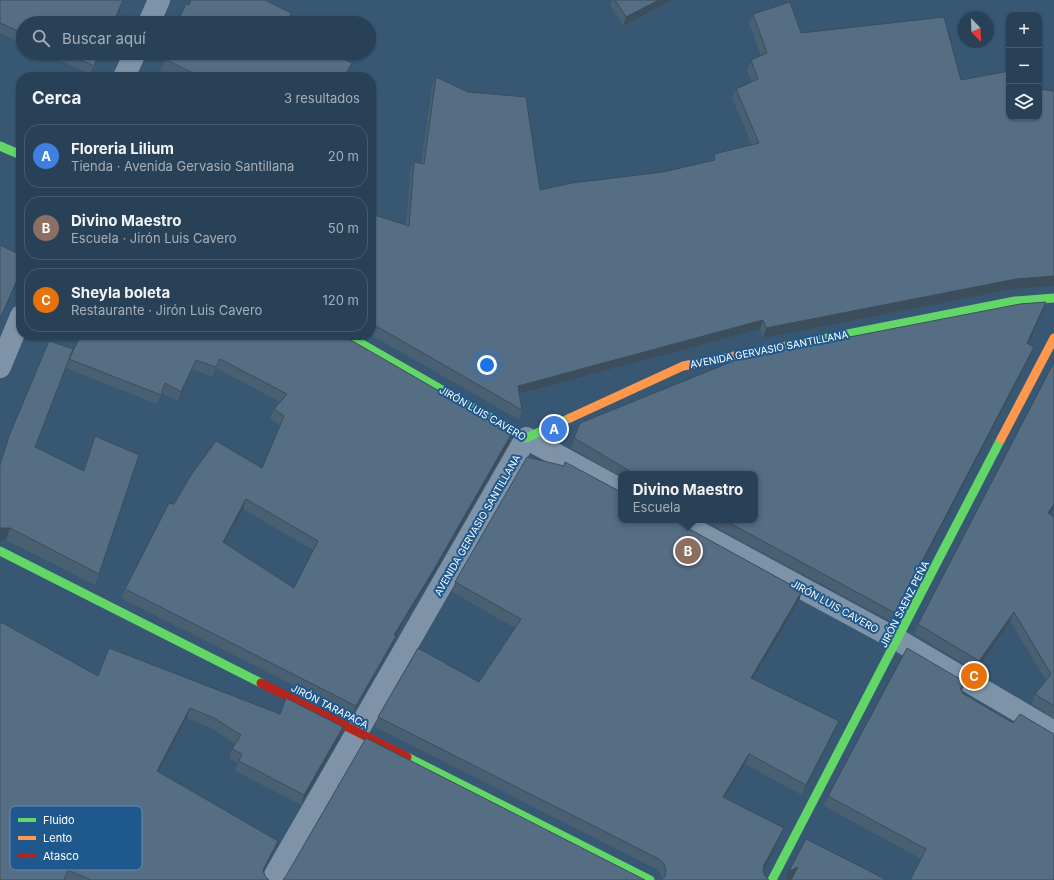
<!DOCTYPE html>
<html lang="es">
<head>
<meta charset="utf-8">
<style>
	:root { --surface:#294156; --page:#354c60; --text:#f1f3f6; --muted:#a5afb9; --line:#455a6c; --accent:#e69b98 }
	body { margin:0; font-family:Inter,sans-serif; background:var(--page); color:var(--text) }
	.controls { position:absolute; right:12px; top:12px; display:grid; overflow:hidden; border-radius:8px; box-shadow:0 1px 3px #0004 }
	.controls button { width:36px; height:36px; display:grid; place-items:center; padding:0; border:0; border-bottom:1px solid var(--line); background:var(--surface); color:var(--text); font:20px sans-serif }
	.compass { position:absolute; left:958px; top:12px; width:36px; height:36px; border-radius:50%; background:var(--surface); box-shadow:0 1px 3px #0004; rotate:157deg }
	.you { position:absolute; left:487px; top:365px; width:14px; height:14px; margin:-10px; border:3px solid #fff; border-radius:50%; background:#1a73e8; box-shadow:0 0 0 6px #1a73e833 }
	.badge { display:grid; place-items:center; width:26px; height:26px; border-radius:50%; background:var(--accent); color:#fff; font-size:13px; font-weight:700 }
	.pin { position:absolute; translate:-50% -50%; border:2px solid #fff; box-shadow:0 1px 4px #0006 }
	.popup { position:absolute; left:618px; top:471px; width:140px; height:52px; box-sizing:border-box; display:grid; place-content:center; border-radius:8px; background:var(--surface); filter:drop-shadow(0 1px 3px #0005); font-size:13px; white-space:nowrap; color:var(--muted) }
	.popup b { font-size:15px; color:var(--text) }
	.popup::after { content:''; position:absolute; left:50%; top:100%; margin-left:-8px; border:8px solid transparent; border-top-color:var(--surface) }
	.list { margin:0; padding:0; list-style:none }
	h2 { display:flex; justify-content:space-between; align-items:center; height:52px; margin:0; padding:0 16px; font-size:17px }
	h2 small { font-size:13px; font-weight:400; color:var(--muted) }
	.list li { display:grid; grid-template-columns:26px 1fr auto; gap:12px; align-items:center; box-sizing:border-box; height:64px; margin:0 8px 8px; padding:0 8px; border:1px solid var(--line); border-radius:16px }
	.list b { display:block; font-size:15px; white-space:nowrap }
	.list p { margin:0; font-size:13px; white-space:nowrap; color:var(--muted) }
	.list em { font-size:13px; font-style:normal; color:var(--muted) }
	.icon { flex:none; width:22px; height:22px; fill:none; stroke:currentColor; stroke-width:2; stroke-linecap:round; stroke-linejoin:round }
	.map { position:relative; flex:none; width:1054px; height:880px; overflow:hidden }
	.search { position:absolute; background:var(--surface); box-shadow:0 1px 3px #0004; left:16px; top:16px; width:360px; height:44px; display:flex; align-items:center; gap:10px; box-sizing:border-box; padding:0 14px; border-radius:22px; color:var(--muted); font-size:15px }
	.panel { position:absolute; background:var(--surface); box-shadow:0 1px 3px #0004; left:16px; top:72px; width:360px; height:268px; border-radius:16px }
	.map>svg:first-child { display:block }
</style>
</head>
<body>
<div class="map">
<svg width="1054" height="880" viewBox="0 0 1054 880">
	<rect width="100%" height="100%" fill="#375773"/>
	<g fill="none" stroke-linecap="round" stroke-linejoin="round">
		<path stroke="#7e93a7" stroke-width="22" d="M149,23L159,0
			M124,77L135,53
			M0,367L21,316
			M676,520L898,640L1054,732
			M272,880L526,438L621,490"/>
		<path stroke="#63d668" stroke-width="9" d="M0,146L21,155
			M346,335L526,438L570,418
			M782,347L1015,301L1054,298
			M0,551L261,683
			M407,757L650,880
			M772,880L1001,439"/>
		<path stroke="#ff974d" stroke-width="9" d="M570,418L683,366L782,347
			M1001,439L1054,338"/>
		<path stroke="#b3261e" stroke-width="9" d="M261,683L407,757"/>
	</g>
	<path fill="#495f72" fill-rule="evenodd" d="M0,0H124L114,23H23V44L0,33Z
		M612,0H672L623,26L610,5Z
		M753,14L801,33L961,80L1009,117L1054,91V286L1013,289L763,338L760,329L520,394L522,410L519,420L371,335V214L406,225L410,172L414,162L421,164L432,87L436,77L540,190L663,172L712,160L714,154L752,145L732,98L736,89L752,82L747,70L751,60L761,56L749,23Z
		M43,53H100L90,74Z
		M165,59L347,75L346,77H172L160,71Z
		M1046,302L1043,311L1028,344L1030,357L892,622L702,520H755V474H621V477L571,448L580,423Z
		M343,336L512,433L509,443L430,580L395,636L392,646L352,715L121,598L125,589L174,504L262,468L280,426L270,418L274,409L280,402L216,368L212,377L192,369L178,401L162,393L157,404L66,368L69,359ZM243,509L313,550L294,588L224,543Z
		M9,436L35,447L83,471L95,436L99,574L95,585L6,540H0V462Z
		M1050,514L1054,517V719L1032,704L1035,694L1046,681L1010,621L976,671L914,634L918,624Z
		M674,521L802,591L799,601L752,679L839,721L835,731L802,795L745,764L725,798L780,838L764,869L763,871L765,876L662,879L661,874L656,869L375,727L378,717L479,682L515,628L452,592L455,582Z
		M98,676L343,727L340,737L301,805L235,771L238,763L229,759L232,749L235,744L211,728L187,718L158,771L278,841L274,851L264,872L265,876L269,880H0Z
		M962,690L963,691L962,693L1013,723L1052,733L921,859L824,806L828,796Z"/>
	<path fill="#3c4d5c" d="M124,0L114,23H113Z
		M659,0H672L623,26L626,17Z
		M352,63L346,77H344Z
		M21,271V272L0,320V319Z
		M1054,276V286L1013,289L763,338L766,328L1016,279Z
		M1046,302L1043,311L1024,353L1027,343Z
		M763,320L760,329L515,395L518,386Z
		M1034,347L1030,357L892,622L895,613Z
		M196,360L192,369L178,401L181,392Z
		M512,433L509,443L430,580L390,644L394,635Z
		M246,499L243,509L219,552L223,542Z
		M1054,504V508L1044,523L1048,513Z
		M0,528H10L6,540H0Z
		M802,591L799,601L747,688L751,678Z
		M1014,612L1010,621L976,671L979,661Z
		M396,636L392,646L352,715L356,706Z
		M965,682L961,692L960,689Z
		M190,708L187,718L153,781L157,771Z
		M839,721L835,731L802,795L806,785Z
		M343,727L340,737L301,805L304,795Z
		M749,754L745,764L719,807L723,797Z
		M784,828L780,838L761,875L764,865Z
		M278,841L274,851L260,880L263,870Z
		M798,867L795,877L788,880H786L789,871Z"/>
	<path fill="#556e84" stroke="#3c4d5c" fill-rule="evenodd" d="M0,0H123L113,23H23V33L0,23Z
		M191,0H265L291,13L288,23H177L186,4L189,5Z
		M615,0H659L626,17Z
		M790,2L801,33L944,17L961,80L1009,71V117H1039V89L1054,91V276L1016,279L766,328L763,320L518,386L522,410L371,323V214L409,226L414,162L424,164L436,77L468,92L526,97L540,190L572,183L663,172L715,160L714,154L759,143L736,89L758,79L751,60L767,53L753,14Z
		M66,53H99L94,66Z
		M167,53H332L352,63L344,77H201L165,59Z
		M0,245L21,255V271L0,319Z
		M1046,302L1027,343L1034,347L895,613L724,520H755V474H635L574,438L580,423L741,358L1020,304Z
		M81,335H342L512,433L433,571L394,635L396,636L356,706L125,589L169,503L174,504L191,475L216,441L262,468L284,416L274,409L287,394L220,359L216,367L196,360L181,392L165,383L161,395L69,359ZM246,499L318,541L294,588L223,542Z
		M49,341L73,349L35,447L84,471L95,436L139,455L99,574L10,528H0V465L9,436Z
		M1054,362V504L1048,513L1054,517V706L1035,694L1051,674L1014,612L979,661L918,624Z
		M527,457L564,466L565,462L619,491L621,492V520H673L802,591L751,678L839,721L806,785L749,754L723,797L784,828L764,865L763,871L765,876L769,880H661L665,876L666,870L664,864L659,859L378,717L418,648L479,682L521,619L455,582Z
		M1,622L98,676L109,648L280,714L286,698L343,727L304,795L239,761L242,754L232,749L241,735L214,718L190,708L157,771L278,841L263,870L265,876L269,880H91L68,870L64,880H0V624Z
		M907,648L965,682L960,689L963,691L962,693L1013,723L1020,714L1052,733L1054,734V880H910L926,849L828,796Z
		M366,738L645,880H283L286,876Z
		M806,839L887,880H791L798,867L789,871Z"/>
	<g text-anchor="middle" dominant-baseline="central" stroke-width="4" stroke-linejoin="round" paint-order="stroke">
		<g font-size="10" fill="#fff" stroke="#1e588c">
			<text transform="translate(769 349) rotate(-11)">AVENIDA GERVASIO SANTILLANA</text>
			<text transform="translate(483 413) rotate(30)">JIRÓN LUIS CAVERO</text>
			<text transform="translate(477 525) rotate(-60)">AVENIDA GERVASIO SANTILLANA</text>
			<text transform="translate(904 604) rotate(-63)">JIRÓN SAENZ PEÑA</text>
			<text transform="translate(835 606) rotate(29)">JIRÓN LUIS CAVERO</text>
			<text transform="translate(330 706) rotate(27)">JIRÓN TARAPACA</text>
		</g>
	</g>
	<rect x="10" y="806" width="132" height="64" rx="6" fill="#1e588c" stroke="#628aae" stroke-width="1"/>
	<rect x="18" y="818" width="18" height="4" fill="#63d668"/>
	<rect x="18" y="836" width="18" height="4" fill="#ff974d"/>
	<rect x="18" y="854" width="18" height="4" fill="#b3261e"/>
	<g font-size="11" fill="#fff">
		<text x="43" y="824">Fluido</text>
		<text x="43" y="842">Lento</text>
		<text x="43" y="860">Atasco</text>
	</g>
</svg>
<div class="controls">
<button>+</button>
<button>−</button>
<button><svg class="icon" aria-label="layers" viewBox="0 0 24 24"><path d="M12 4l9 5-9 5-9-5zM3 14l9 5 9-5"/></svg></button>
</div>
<svg class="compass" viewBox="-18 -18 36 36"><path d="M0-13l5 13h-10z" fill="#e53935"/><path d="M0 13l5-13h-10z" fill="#a5afb9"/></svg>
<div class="you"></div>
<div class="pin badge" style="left:554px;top:429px;background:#3f7fe0">A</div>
<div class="pin badge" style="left:688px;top:551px;background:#8d6e63">B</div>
<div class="popup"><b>Divino Maestro</b>Escuela</div>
<div class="pin badge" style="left:974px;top:676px;background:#e8710a">C</div>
<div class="search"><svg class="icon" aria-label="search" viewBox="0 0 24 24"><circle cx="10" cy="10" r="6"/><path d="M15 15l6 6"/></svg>Buscar aquí</div>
<section class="panel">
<h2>Cerca<small>3 resultados</small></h2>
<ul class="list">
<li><span class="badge" style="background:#3f7fe0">A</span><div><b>Floreria Lilium</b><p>Tienda · Avenida Gervasio Santillana</p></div><em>20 m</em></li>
<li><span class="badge" style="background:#8d6e63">B</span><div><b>Divino Maestro</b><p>Escuela · Jirón Luis Cavero</p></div><em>50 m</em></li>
<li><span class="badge" style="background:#e8710a">C</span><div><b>Sheyla boleta</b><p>Restaurante · Jirón Luis Cavero</p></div><em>120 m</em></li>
</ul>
</section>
</div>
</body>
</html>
